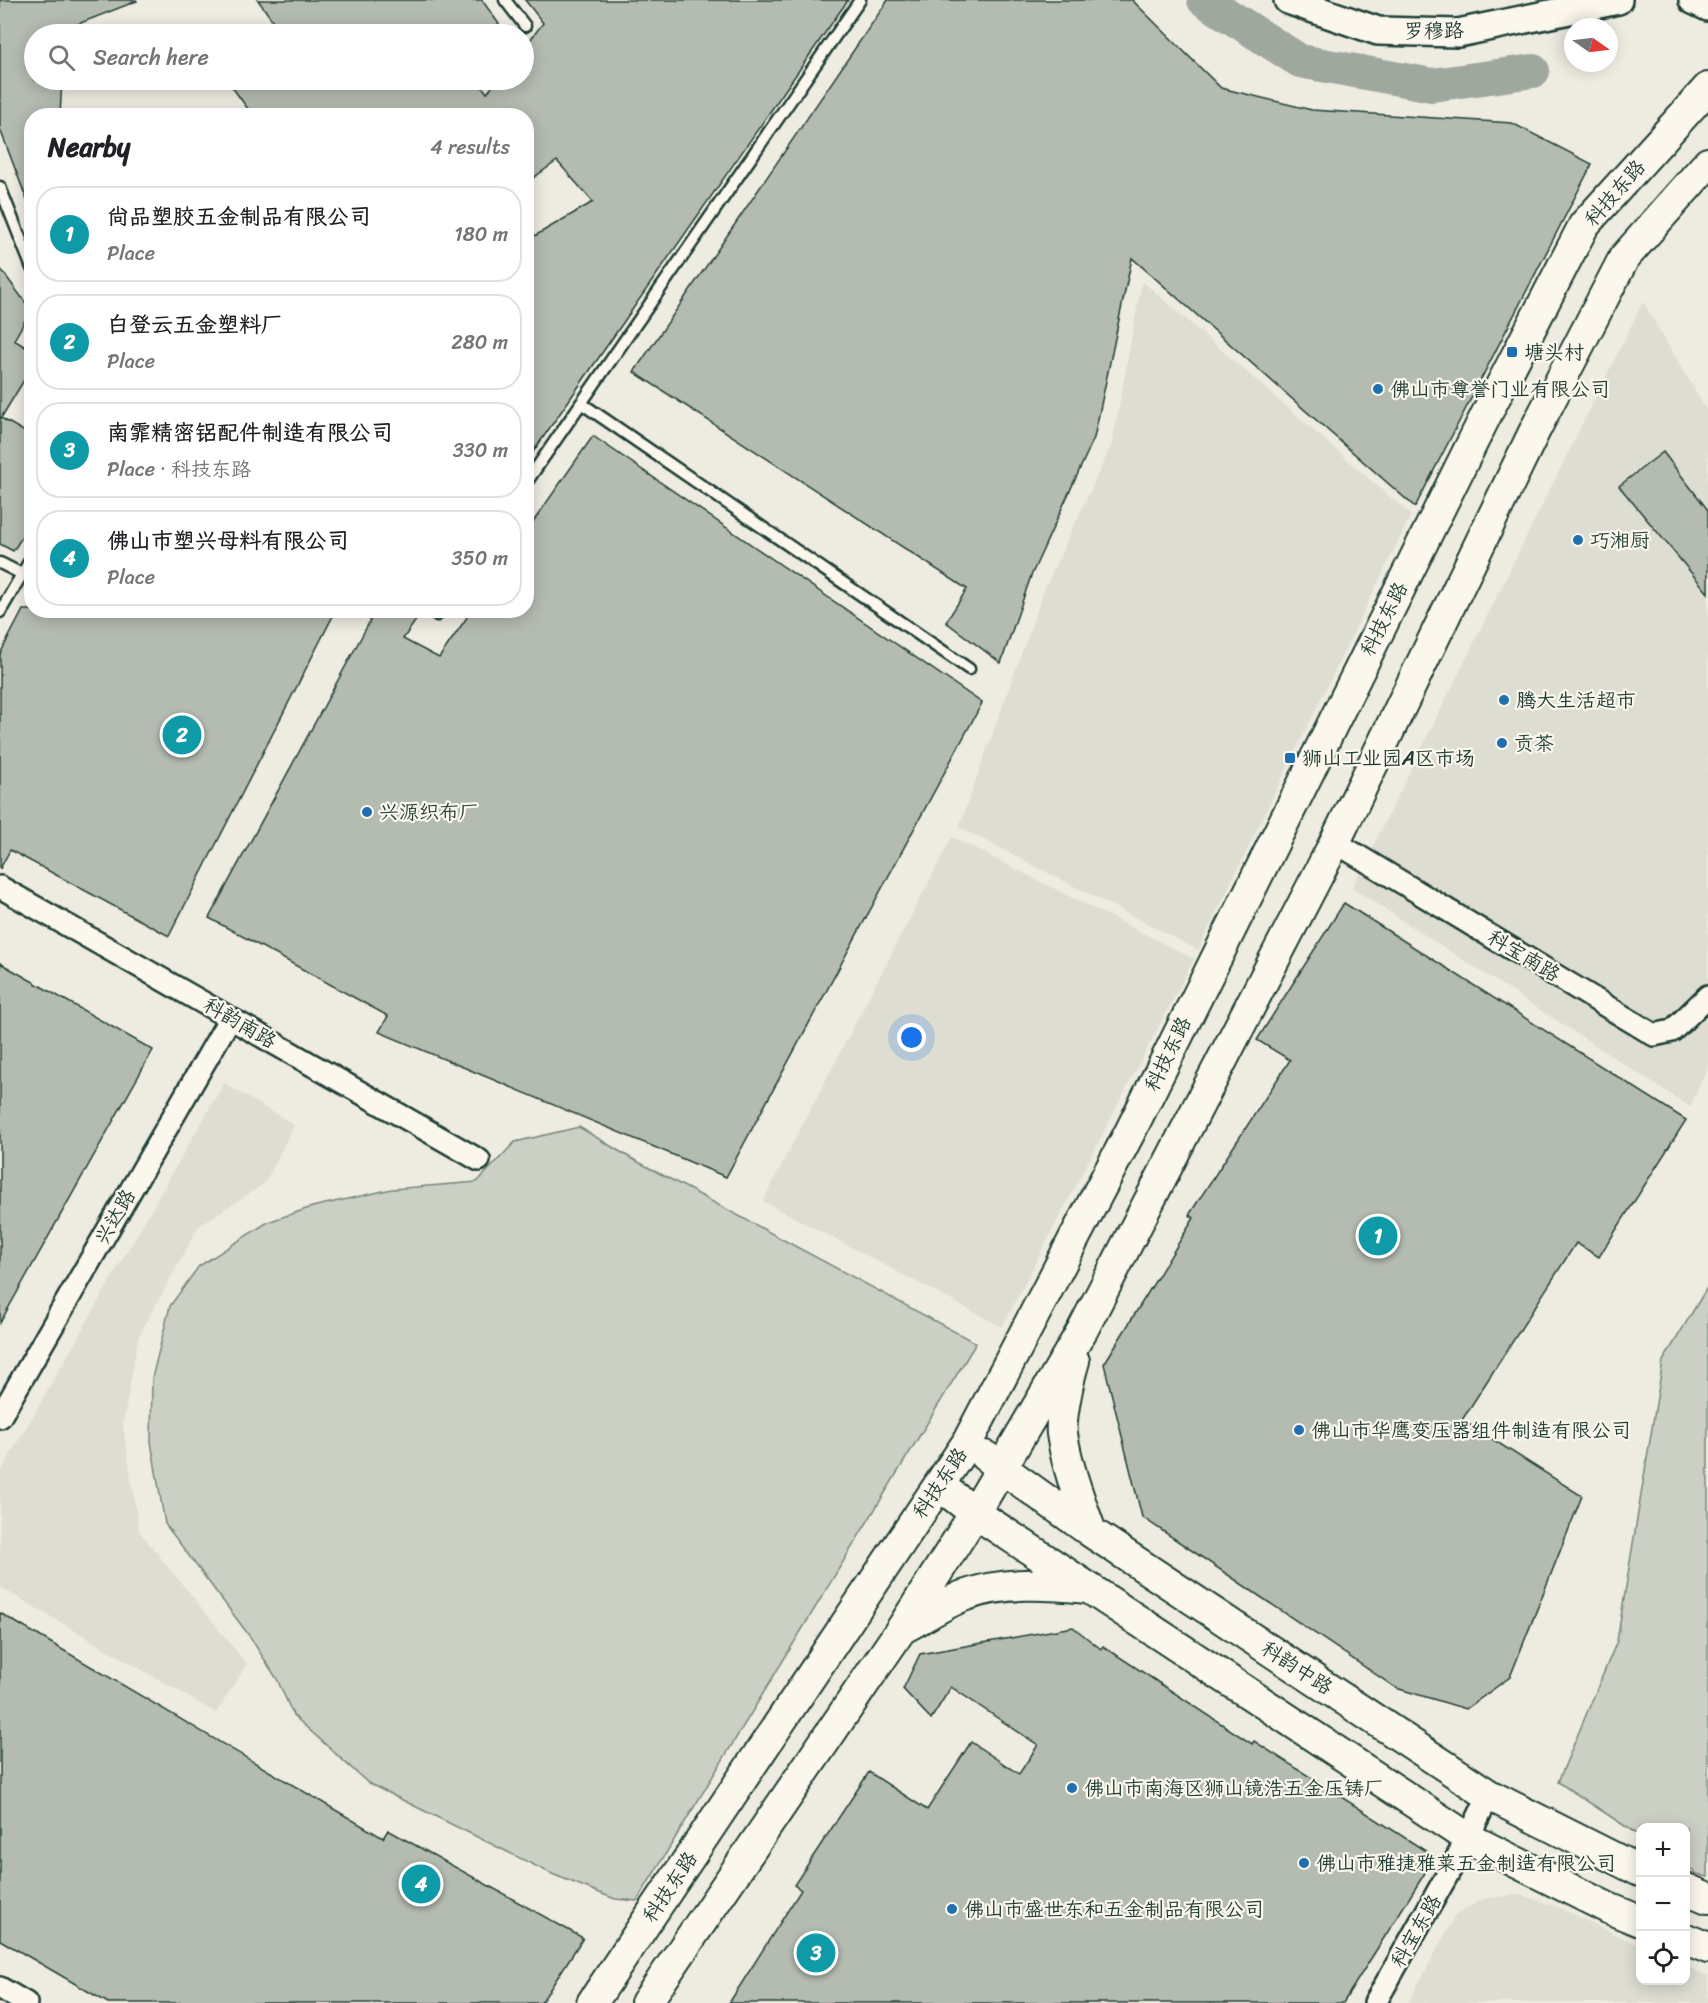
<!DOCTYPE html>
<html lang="en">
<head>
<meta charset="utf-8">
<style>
	:root { --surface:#fff; --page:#f2f2f2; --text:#202124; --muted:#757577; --line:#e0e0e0; --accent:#d93025 }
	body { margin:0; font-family:Sriracha,"LXGW WenKai TC",sans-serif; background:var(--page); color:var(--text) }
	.controls { position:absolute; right:18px; bottom:18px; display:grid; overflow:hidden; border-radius:12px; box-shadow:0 3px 15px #0003 }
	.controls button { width:54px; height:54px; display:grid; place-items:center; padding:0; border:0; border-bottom:2px solid var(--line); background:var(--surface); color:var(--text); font:30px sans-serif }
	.compass { position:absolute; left:1564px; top:18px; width:54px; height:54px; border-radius:50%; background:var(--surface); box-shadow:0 3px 15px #0003; rotate:104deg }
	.you { position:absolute; left:912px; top:1038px; width:21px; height:21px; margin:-15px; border:4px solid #fff; border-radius:50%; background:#1a73e8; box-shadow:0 0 0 9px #1a73e833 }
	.badge { display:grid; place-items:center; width:39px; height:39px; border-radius:50%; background:var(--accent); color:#fff; font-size:20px; font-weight:700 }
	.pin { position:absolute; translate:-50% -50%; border:3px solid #fff; box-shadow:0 2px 6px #0006 }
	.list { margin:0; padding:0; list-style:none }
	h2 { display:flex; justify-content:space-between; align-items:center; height:78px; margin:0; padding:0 24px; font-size:26px }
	h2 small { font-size:20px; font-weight:400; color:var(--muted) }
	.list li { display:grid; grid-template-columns:39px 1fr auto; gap:18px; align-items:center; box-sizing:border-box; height:96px; margin:0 12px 12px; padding:0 12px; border:2px solid var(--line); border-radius:24px }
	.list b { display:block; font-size:22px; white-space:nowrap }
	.list p { margin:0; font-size:20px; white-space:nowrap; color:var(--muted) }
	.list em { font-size:20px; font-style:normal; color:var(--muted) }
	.icon { flex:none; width:33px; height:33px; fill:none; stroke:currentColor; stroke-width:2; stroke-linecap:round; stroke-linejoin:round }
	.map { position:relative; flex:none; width:1708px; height:2003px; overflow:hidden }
	.search { position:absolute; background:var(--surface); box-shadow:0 3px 15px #0003; left:24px; top:24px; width:510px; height:66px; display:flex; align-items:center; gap:15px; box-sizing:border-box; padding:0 21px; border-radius:33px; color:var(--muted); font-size:22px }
	.panel { position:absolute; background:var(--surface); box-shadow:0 3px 15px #0003; left:24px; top:108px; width:510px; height:510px; border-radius:24px }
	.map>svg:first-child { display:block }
</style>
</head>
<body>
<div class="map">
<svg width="1708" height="2003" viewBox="0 0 1708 2003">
	<rect width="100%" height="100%" fill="#eeece1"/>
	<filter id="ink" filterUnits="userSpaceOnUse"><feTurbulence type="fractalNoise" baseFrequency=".0167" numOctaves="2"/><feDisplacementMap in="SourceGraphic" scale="12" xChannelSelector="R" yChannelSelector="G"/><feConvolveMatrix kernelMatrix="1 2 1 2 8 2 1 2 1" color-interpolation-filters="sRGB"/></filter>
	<g filter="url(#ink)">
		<path fill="#ddddd2" d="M1142,281L1411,515L1198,950L959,827L1045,588L1112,444Z
			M1643,302L1708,413V1066L1690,1107L1352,888Z
			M952,837L1194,959L1002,1327L763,1201Z
			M224,1083L294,1125L265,1183L199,1226L138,1338L123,1425L139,1531L247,1664L216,1713L0,1587V1473Z
			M1519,1894L1560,1908L1640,1946V1980H1686V1966L1708,1977V2003H1408L1455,1916L1482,1899Z"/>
		<path fill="#cbcfc4" stroke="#75867c" stroke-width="1.5" d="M579,1127L629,1157L976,1343L637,1901L615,1899L552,1874L368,1783L293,1715L277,1679L248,1634L165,1524L151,1442L152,1378L170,1306L199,1266L268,1222L312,1207L392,1189L477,1182L515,1142Z
			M1708,1286V1877L1697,1874L1686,1866V1828H1640V1836L1558,1782L1617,1641L1663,1361Z"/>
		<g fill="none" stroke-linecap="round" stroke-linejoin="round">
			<path stroke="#9fa89f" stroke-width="34" d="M1204,0L1300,61L1432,85L1533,71"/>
		</g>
		<path fill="#b4bbb0" stroke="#1f3d34" stroke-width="1.5" d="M0,0H136L137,1L65,29L64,34H34V80H62L60,116H32L30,208L0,129Z
			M258,0H482L506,34H282Z
			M525,0H848L526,462V241L593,202L557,161L526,183V116H253L227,80H477L487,93L498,80H524V48L543,23Z
			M888,0H1132L1221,88L1312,110L1512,123L1592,164L1415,507L1132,258L1094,438L1031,576L1001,663L946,622L967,589L634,372Z
			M0,268L31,310L14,340L32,351V367L1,418L32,436V522L13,551L0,544Z
			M593,436L982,703L726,1177L379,1032L388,1016L209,918L376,610H423L403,639L439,658L472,610H526V532Z
			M1663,452L1708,510V593L1619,486Z
			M23,610H336L169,936L10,850L0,869V654Z
			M1344,903L1686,1120L1599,1257L1576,1243L1462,1420L1582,1496L1510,1677L1466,1709L1396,1688L1142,1517L1104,1364L1194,1218L1189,1215L1290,1060L1257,1040Z
			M0,963L153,1050L0,1323Z
			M0,1613L383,1838L388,1830L583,1938L541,2003H108L0,1940Z
			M1073,1627L1101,1649L1103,1646L1252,1744L1254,1741L1435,1857L1343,2003H729L801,1890L794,1885L869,1772L927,1810L971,1742L1019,1774L1038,1745L951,1687L931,1719L903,1689L920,1654Z"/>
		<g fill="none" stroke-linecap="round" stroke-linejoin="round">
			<g stroke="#1f3d34" stroke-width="15">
				<path id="service" d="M505,0L525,26
					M0,187L32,268
					M581,403L969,669
					M526,483L860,0
					M0,563L22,574
					M0,612L32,557
					M437,615L439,610"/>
			</g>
			<g stroke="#1f3d34" stroke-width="26">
				<path id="minor" d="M1335,842L1654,1035L1672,1031L1708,996
					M0,887L479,1160
					M0,1417L230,1018
					M0,1988L26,2003
					M1375,2003L1468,1838L1489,1795"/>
			</g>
			<g stroke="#1f3d34" stroke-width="32">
				<path id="tertiary" d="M1288,0L1378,31L1458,33L1618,0
					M1693,0L1708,7"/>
			</g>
			<g stroke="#1f3d34" stroke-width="34">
				<path id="secondary" d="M1074,1361C1069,1377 1060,1418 1062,1434C1067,1467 1080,1501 1091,1532
					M985,1456L1091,1532L1489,1795L1640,1871
					M939,1485L975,1513L1468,1838L1608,1908L1640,1921
					M905,1627C924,1617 943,1604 963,1596C1003,1581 1046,1584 1088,1588
					M1686,1889L1708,1898
					M1686,1939L1708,1948
					M592,2003L967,1443L1131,1130L1492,403L1584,225L1708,88
					M646,2003L902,1628L975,1513L1083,1329L1335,842L1536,428L1624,258L1708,163"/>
			</g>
			<use href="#service" stroke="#fbf7ec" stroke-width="10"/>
			<use href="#minor" stroke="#fbf7ec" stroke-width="21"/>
			<use href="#tertiary" stroke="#fbf7ec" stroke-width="27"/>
			<use href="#secondary" stroke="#fbf7ec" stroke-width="30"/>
		</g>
	</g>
	<g fill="#1f6fb2" stroke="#fbf7ec" stroke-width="2">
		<rect x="1506" y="346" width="12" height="12" rx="3"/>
		<circle cx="1378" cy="389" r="6"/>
		<circle cx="1578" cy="540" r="6"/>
		<circle cx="1504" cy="700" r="6"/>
		<circle cx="1502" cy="743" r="6"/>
		<rect x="1284" y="752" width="12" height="12" rx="3"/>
		<circle cx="367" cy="812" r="6"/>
		<circle cx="1299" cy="1430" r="6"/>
		<circle cx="1072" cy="1788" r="6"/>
		<circle cx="1304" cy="1863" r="6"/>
		<circle cx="952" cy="1909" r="6"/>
	</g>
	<g text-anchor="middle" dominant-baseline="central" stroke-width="4.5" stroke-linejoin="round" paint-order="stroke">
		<g font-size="20" fill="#1f3d34" stroke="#fbf7ec">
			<text transform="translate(1434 31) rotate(-1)">罗穆路</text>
			<text transform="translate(1615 193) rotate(-49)">科技东路</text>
			<text transform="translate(1384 619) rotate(-63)">科技东路</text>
			<text transform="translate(1524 956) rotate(31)">科宝南路</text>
			<text transform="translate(240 1023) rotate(30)">科韵南路</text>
			<text transform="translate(1168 1054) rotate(-64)">科技东路</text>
			<text transform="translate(115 1217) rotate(-60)">兴达路</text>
			<text transform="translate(940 1483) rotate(-56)">科技东路</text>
			<text transform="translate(1297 1668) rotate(33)">科韵中路</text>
			<text transform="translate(670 1887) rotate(-56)">科技东路</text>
			<text transform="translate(1416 1931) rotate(-60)">科宝东路</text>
		</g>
		<g font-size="20" fill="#1f3d34" stroke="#fbf7ec" text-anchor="start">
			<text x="1524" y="352">塘头村</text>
			<text x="1390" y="389">佛山市尊誉门业有限公司</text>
			<text x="1590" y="540">巧湘厨</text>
			<text x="1516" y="700">腾大生活超市</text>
			<text x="1514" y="743">贡茶</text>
			<text x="1302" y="758">狮山工业园A区市场</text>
			<text x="379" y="812">兴源织布厂</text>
			<text x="1311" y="1430">佛山市华鹰变压器组件制造有限公司</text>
			<text x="1084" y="1788">佛山市南海区狮山镜浩五金压铸厂</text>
			<text x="1316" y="1863">佛山市雅捷雅莱五金制造有限公司</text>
			<text x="964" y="1909">佛山市盛世东和五金制品有限公司</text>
		</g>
	</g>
</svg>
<div class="controls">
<button>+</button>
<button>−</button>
<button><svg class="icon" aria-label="locate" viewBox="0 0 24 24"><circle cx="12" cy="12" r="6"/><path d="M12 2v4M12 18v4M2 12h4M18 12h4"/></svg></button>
</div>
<svg class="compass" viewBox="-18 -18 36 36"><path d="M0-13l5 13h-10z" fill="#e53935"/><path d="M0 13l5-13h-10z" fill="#757577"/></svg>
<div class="you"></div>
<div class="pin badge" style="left:1378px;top:1236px;background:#0f9aa8">1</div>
<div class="pin badge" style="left:182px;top:735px;background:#0f9aa8">2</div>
<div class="pin badge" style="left:816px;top:1953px;background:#0f9aa8">3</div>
<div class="pin badge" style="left:421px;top:1884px;background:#0f9aa8">4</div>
<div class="search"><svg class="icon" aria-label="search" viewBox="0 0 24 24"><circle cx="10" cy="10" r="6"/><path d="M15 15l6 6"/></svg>Search here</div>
<section class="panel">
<h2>Nearby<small>4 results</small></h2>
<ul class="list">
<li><span class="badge" style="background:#0f9aa8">1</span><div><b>尚品塑胶五金制品有限公司</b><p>Place</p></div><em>180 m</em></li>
<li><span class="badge" style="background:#0f9aa8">2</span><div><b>白登云五金塑料厂</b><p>Place</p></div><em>280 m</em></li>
<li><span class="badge" style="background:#0f9aa8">3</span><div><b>南霏精密铝配件制造有限公司</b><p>Place · 科技东路</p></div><em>330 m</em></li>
<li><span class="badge" style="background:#0f9aa8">4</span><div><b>佛山市塑兴母料有限公司</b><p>Place</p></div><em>350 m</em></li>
</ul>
</section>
</div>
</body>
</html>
